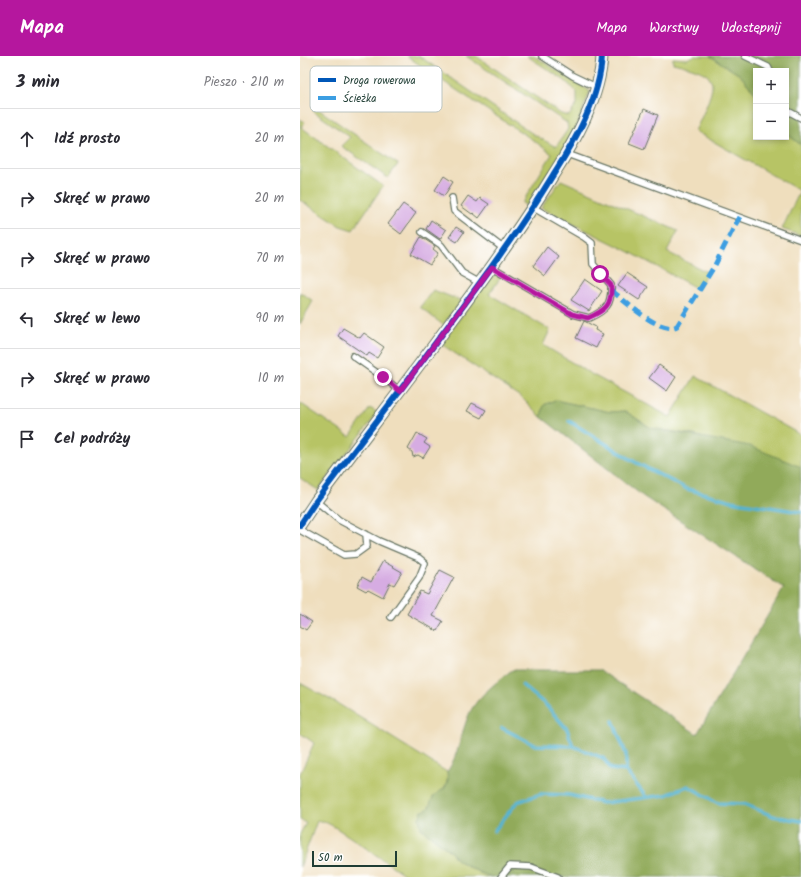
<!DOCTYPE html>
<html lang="pl">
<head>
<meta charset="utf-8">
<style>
	:root { --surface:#fff; --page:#f7f7f7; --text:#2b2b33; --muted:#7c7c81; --line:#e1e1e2; --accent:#b5179e }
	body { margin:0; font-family:Kalam,sans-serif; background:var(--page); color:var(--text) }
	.controls { position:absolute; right:12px; top:12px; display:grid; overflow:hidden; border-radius:0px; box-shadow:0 2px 6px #0003 }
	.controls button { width:36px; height:36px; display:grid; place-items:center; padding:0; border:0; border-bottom:1px solid var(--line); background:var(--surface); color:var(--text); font:20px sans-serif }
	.scale { position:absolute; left:12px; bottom:10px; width:85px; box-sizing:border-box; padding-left:4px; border:2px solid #1f3d34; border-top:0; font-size:11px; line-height:14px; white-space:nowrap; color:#1f3d34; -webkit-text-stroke:3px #fff; paint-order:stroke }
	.stop { position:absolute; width:12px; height:12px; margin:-9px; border:3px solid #b5179e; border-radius:50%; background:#fff }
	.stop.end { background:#b5179e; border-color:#fff; box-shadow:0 1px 4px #0008 }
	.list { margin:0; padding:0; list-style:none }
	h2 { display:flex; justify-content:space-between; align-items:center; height:52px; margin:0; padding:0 16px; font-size:17px }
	h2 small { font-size:13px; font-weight:400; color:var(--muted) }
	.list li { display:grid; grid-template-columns:26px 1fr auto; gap:12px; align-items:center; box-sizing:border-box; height:60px; padding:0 16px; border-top:1px solid var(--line) }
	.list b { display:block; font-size:15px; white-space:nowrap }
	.list em { font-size:13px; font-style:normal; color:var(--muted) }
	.icon { flex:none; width:22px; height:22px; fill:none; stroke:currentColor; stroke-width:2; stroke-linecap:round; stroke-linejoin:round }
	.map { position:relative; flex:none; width:501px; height:821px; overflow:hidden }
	header { display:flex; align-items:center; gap:24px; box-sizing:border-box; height:56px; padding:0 20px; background:var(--accent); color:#fff }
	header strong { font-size:19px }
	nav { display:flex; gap:22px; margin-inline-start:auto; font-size:14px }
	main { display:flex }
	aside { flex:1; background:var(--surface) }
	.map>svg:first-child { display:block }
</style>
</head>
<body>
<header>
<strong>Mapa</strong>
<nav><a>Mapa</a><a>Warstwy</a><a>Udostępnij</a></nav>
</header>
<main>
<aside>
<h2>3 min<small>Pieszo · 210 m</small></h2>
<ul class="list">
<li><svg class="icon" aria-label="ahead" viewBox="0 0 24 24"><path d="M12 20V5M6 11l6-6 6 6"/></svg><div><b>Idź prosto</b></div><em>20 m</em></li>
<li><svg class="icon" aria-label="right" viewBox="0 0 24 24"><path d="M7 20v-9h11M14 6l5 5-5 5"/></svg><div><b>Skręć w prawo</b></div><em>20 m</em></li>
<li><svg class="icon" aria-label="right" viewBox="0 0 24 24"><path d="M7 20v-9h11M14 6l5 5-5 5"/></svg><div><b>Skręć w prawo</b></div><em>70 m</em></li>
<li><svg class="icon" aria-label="left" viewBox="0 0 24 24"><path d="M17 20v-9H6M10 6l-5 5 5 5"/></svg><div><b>Skręć w lewo</b></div><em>90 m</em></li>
<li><svg class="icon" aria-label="right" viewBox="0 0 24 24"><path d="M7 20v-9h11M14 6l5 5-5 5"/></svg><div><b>Skręć w prawo</b></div><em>10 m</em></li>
<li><svg class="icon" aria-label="arrive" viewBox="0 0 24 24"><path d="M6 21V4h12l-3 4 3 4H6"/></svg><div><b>Cel podróży</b></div></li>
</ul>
</aside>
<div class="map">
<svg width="501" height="821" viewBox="0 0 501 821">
	<rect width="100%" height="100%" fill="#fff"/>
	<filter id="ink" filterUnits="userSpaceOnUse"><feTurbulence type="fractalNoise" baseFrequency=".025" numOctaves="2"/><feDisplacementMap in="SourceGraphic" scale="8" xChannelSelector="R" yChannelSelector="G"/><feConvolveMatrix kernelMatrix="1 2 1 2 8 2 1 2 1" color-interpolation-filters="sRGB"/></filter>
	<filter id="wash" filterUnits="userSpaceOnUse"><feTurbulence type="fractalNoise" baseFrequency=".012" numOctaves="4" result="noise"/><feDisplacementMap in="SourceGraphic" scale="16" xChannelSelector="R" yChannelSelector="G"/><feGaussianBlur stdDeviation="0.9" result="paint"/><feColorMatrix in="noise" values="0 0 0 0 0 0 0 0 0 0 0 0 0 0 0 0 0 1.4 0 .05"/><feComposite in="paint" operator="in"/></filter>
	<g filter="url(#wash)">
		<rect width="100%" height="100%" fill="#efdebd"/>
		<path fill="#b7c465" stroke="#6b804c" d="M107,0H119L233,78L256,91L268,73L267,67L166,0H176L261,58L269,60L277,48V36L264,24L227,0H234L290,35L271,85L229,151L222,147L252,98L233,84L135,20Z
			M394,0H410L440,19L456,38V81H486V77L501,89V180L482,173L500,135L395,75C399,67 414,36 412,28C412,26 409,22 408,20C402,14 382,9 373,7V2L387,3Z
			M15,51L96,107L98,108L88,122L41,90L50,81L13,55Z
			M0,63L5,66L1,71L83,130L53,174L40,170L0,144Z
			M261,124L378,175L367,196L407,216L398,233L326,194L241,152Z
			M192,218H196L201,221L189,238L250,274L243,289L291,318L370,361L395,320L501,379V411L394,379L351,372L325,355L310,356L255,344L244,349L241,361L222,342L141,288Z
			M133,234L162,245L143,269L120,251Z
			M0,236L13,245L0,268Z
			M0,347L50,381L70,352L78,357L18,434L0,422Z
			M0,627L40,649L147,716C150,736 135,740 127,754C124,759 123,767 121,772L151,796L157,804L180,817L192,821H108L50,781L33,770L23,765H17L0,811V778L6,767L0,764V718L14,687L0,677Z"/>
		<path fill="#91aa5a" stroke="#587447" d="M410,0H501V89L486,77V15H456V38L440,19Z
			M255,344L310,356L325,355L351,372L450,390L501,411V821H192L180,817L157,804L151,796L121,772L119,762L122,755C130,754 129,750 132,743C134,738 141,735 145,732L148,723L147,716C159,699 161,675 170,656C178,640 198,625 212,614H299L397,678L484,532L344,441L241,361L244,349Z"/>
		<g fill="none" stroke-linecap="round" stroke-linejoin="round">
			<path stroke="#52b3d1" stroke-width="3.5" d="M269,365L335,406L387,433L436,446L501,456
				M222,629L246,649L267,673L273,690
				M313,665L326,698V715
				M202,672L235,689L273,690L303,702L311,713L326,715L346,741
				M194,775L217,746L241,738L269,739L303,747L366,739L388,730L418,747L444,748L473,760L501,765"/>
		</g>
		<g id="blocks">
			<path fill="#d6ace2" d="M344,53L358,59L344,93L329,87Z
				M144,120L153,126L144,140L135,134Z
				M168,140L177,146L180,142L189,148L179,162L173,157L172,158L161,150Z
				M103,148L116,157L101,178L88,168Z
				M131,164L146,174L140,183L126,173Z
				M156,171L164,176L157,186L149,181Z
				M121,181L135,190L133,193L138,197L130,209L111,198Z
				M247,191L259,201L245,220L233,210Z
				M327,217L348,231L339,244L318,230Z
				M285,223L302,235L289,255L271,244Z
				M284,265L296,271L295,274L303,278L296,292L276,282Z
				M43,272L60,282L64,277L84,291L77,302L69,297L67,300L38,280Z
				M359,309L376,321L367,335L349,322Z
				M172,347L186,354L181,362L167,355Z
				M117,377L127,383L124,387L130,391L123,402L118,399L113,401L112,396L108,393Z
				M83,505L102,516L94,529L90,527L83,541L68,533L66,535L57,530L62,521L71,526Z
				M140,514L154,521L133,560L143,565L137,575L107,558L120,535L127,538Z
				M0,558L12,566L6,574L0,570Z"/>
		</g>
	</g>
	<g filter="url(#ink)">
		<use href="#blocks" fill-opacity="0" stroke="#687564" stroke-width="1"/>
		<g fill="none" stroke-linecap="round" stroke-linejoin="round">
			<g stroke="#687564" stroke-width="8">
				<path id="service" d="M242,0L273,20L296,31
					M445,0L468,11L470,15
					M486,54L501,62
					M267,98L501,184
					M152,142L154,155L204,193
					M122,176L141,189L162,217L180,227
					M192,211L273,258L289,262C306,254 312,249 311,229L293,208L292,187L284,181L234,152
					M53,300L83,321L100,335
					M16,445L39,464L79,485L119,502L125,507L119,522L91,561
					M0,474L44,499L56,498L67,490L66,478
					M201,821L210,810L231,811L258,821"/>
			</g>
			<g stroke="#687564" stroke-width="13">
				<path id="minor" d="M0,469L16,445C61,385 107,326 151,266C187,218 222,170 253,119C275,85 300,42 302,0"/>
			</g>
			<use href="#service" stroke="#fff" stroke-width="5.5"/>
			<use href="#minor" stroke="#fff" stroke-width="11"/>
			<path stroke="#3c9ee2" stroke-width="5" stroke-dasharray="10 5" stroke-linecap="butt" d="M311,234C324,244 360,279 377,270L415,209L435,169L440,161"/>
			<g stroke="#fff" stroke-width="8">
				<path id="cycleway" d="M0,469L16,445C61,385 107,326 151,266C187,218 222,170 253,119C275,85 300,42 302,0"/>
			</g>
			<use href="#cycleway" stroke="#0057b8" stroke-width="6"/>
		</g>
	</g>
	<g fill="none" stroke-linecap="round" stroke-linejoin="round" filter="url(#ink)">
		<path stroke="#b5179e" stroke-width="5" d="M83,321L100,335L192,211L272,258L288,262C306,254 312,249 311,229L300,218"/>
	</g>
	<rect x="10" y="10" width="132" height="46" rx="6" fill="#fff" stroke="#bcc5c2" stroke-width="1"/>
	<rect x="18" y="22" width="18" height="4" fill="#0057b8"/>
	<rect x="18" y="40" width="18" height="4" fill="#3c9ee2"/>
	<g font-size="11" fill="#1f3d34">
		<text x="43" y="28">Droga rowerowa</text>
		<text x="43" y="46">Ścieżka</text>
	</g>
</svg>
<div class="controls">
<button>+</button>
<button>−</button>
</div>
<div class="scale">50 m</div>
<div class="stop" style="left:300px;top:218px"></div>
<div class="stop end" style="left:83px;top:321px"></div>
</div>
</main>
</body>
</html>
